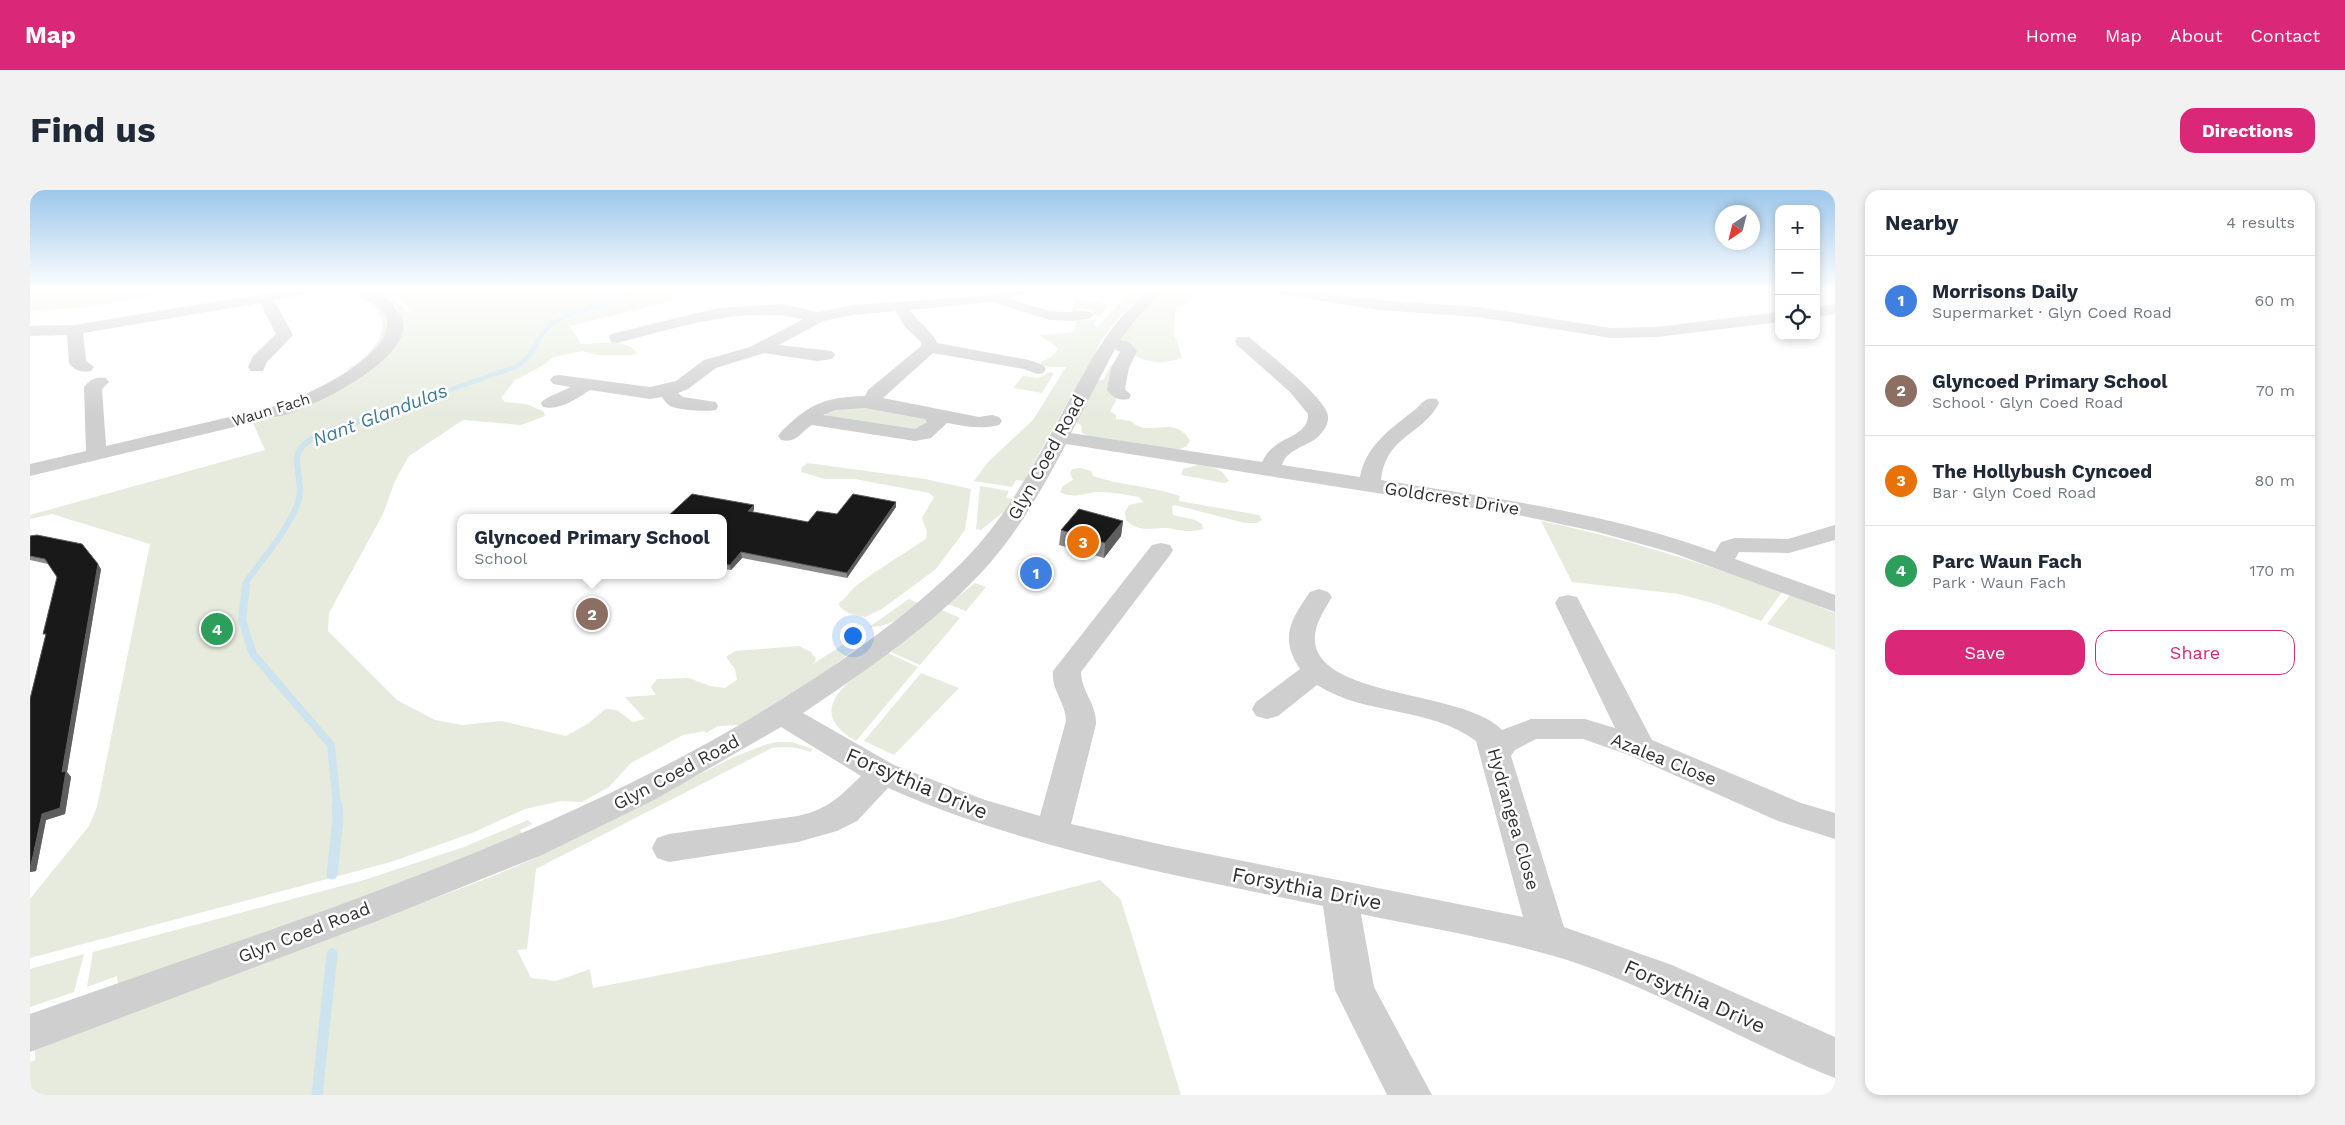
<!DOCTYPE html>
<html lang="en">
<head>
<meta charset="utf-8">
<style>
	:root { --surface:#fff; --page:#f2f2f3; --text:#1f2937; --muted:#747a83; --line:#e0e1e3; --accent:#db2777 }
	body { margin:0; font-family:"Work Sans",sans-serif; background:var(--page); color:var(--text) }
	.controls { position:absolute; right:15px; top:15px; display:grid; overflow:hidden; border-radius:10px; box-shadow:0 2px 8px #0003 }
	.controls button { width:45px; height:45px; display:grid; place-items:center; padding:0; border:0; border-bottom:1px solid var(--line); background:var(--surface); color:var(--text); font:25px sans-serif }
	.compass { position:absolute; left:1685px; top:15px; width:45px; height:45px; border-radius:50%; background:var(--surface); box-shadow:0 2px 8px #0003; rotate:215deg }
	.you { position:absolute; left:822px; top:445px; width:18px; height:18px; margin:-12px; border:4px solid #fff; border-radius:50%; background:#1a73e8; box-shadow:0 0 0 8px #1a73e833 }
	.badge { display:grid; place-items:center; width:32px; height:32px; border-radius:50%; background:var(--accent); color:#fff; font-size:16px; font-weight:700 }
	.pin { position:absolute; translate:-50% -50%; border:2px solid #fff; box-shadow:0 1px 5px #0006 }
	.popup { position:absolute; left:427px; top:324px; width:270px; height:65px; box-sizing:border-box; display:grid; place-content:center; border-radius:10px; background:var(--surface); filter:drop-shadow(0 1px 4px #0005); font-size:16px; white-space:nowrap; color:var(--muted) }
	.popup b { font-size:19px; color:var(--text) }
	.popup::after { content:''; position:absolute; left:50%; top:100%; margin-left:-10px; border:10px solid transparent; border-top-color:var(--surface) }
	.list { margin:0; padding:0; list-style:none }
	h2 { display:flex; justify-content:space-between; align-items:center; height:65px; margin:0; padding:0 20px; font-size:21px }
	h2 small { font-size:16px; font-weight:400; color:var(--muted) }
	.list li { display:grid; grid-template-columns:32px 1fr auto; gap:15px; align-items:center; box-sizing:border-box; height:90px; padding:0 20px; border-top:1px solid var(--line) }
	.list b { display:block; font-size:19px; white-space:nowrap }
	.list p { margin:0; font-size:16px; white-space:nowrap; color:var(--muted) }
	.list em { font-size:16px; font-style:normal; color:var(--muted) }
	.actions { display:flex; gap:10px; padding:15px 20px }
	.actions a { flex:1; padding:11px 0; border:1px solid var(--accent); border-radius:15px; text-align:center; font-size:18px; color:var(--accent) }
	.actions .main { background:var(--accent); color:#fff }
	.icon { flex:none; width:28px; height:28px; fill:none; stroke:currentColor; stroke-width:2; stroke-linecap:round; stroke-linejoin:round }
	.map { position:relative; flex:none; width:1805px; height:905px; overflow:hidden; border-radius:15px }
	header { display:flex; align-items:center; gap:30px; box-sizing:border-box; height:70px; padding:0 25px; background:var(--accent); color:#fff }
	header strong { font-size:24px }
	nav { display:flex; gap:28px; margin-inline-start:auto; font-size:18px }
	.intro { display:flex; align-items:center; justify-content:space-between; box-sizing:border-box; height:120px; padding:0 30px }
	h1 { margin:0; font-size:35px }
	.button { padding:12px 22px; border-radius:15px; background:var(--accent); color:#fff; font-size:18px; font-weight:700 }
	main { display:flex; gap:30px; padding:0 30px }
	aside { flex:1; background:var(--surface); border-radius:15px; box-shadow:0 2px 8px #0003 }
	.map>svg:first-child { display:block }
</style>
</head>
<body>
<header>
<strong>Map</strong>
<nav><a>Home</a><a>Map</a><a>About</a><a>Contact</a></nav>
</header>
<div class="intro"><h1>Find us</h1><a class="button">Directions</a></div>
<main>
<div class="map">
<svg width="1805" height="905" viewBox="0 0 1805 905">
	<rect width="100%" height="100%" fill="#fff"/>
	<path fill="#e6ebde" d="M0,100H151L59,117L0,121Z
		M340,100H646L642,111L540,136L551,154C568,155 595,147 607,163L603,165H567L552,161L524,167L510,177L485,190L471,208L475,212L496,214L513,221L515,226L491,235L433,230L379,266L365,291L353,324L299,423L298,441L367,510L405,530L432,535L471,531L536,546L559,533L575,519L587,520L603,532L615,529L595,507L626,505L621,497L627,489L659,488L680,496L695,498L707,490L705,479L696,467L705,461L769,456L781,462L786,469L783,474L823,448L826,455L825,459L790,486L711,535L688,536L676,543L674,541L653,545L601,573L579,597L552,612L531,611L495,619L442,643L361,672L0,768V709L59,636L67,617L120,354L22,324L0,329V325L235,260L223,233L248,227L370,148C375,131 370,117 355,107L360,106L373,117L376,123L380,121C374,112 363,103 352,106Z
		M1102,100H1118C1095,120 1067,146 1062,176L1057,177L994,291L986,290L982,297L944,291L958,272L1003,230L1036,177H1019L1011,174L1012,171L1020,168L1028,160C1025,151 1015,152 1010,145L1044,142L1047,130H1066L1064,134L1066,138Z
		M1132,100H1166L1157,115H1148L1145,123L1144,146L1147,151L1152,168C1121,178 1106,169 1084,150L1111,121L1116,119L1115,116L1125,104Z
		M1045,108L1079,115L1069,127L1063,124V120L1049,118L1042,123Z
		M343,110L358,126L356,148L326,178L315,181C341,165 371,138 338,111Z
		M1081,175H1084L1079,190L1082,191L1086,211L1080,221L1086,225V229L1101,231C1118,249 1145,223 1160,251L1157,256L1148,260L1059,246L1052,243L1051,235L1047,233L1046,229L1064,191L1073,190Z
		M1020,182L1024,183L1012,203L983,198L993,186L1008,188Z
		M828,215L892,225L898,231L886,240L795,226L797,221Z
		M778,273L895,289L941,299L935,340L906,379L852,419L835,427L821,424L813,420L808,414C817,408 819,401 827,395C850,378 873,364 896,349L897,342L892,328L904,307L899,303L825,289H795L771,282L772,277Z
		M1169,275C1184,278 1191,277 1199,291L1194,293L1151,285L1153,279Z
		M1051,278L1061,281L1063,286C1092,296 1122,296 1150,306L1149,311L1229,325L1232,330L1226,333H1215L1145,315L1142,316L1143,325L1165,330L1172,334L1173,339C1159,343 1151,340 1137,338C1121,337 1111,344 1096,330L1095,322L1099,315L1113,312L1109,307C1097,305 1082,302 1069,302C1055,302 1044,310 1030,302L1033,296L1043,290L1040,283L1042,279Z
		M950,296L979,301L976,308L984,309L977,319L951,340L946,339Z
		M1511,331C1594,348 1672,373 1752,402L1731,431L1685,414L1649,404L1542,392Z
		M945,393L956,397L936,421L918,414Z
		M1760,405L1805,423V460L1737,434Z
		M879,409L888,413C872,426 861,437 839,437Z
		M912,420L930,428L890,475L861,462Z
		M858,463L888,477L826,551C768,518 827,486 858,463Z
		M891,483L929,498L864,565L834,551Z
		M747,552H761L783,559L780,562C767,557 757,556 742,558L506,679L497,759L487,760L501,788L526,791L560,779L563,798L916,730L1070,690L1091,710L1151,905H0V872L5,870V858L461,687L505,668L704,567L734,555Z
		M498,630L502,634L490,640L493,645L390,686L88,795L87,786L57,797L63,762L334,690L434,657Z
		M54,764L44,802L0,817V779Z"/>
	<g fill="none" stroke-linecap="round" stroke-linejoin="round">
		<path stroke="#cde3ed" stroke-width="4.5" d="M339,228L485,177C508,165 505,146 522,134C547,117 579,118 604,100"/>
		<path stroke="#cde3ed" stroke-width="6" d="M216,396V392C233,368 256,343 267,315C273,302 268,286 267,273C262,245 322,234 343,227"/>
		<path stroke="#cde3ed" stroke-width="8" d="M216,395L212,430L223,464L301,555L307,616"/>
		<path stroke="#cde3ed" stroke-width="11" d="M302,684L308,629L307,615
			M287,905L302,764"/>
		<path fill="#cfcfcf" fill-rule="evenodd" d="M254,100H284L282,103L244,110L263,145L237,172L233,181H221L218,177L223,166L246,144L230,113L53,143L56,171L64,177L61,181C53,183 45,181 39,173L37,145L0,146V136L45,135Z
			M323,100C337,98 355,102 363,115C366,119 370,124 372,128C386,168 283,217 254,225L0,286V274L56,261L54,197C60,189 67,186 76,188L79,192L72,199L76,256L246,216C274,207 363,167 357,130C354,112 331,112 323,100Z
			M975,100H997L995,103L978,108C996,114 1014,121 1033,122C1042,122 1051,119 1061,122L1063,125L1061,128L1044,131L1020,130L962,112L880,120C887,131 904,143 907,153L999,170L1013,175L1016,179L1013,183L1007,184L994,179L903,163L853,208L949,227L962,225L969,227L972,231L969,235C950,240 935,236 917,233L901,248L885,251L782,235C770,242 767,254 751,250L748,246L751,242C779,214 794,207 835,206L838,200L891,156V152L875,137L866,121L823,125L793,131L749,155L802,161L805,165L802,169L787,171L734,163L686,178L658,199L648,203L653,207L686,212L688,216L686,220C677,222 648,220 640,216C637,214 634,210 632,207L620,209L560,200C546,209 530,221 513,217L511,213C515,207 532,202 540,197L523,194L520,190L523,186L529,185L620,197L646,191L674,170L720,157L773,129C711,115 647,138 587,153L581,152L579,148L581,144L688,118L751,114L788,122L823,115L953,106ZM835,218L895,229L897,232L885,239L793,225L805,220Z
			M1119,100H1134L1107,128L1090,150L1099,152L1107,161L1099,178L1095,199L1101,205L1099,209C1089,211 1083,208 1077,200L1081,178L1090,162L1085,159L1041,243L1232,272C1235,266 1239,260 1245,256C1257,246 1279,243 1278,224L1260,202L1207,155L1205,151L1207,147H1219C1235,161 1296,207 1298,226C1299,234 1293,242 1288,247C1276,257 1257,259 1252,275L1330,287C1336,256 1359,240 1382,222C1392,215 1393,206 1407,209L1409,213C1392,246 1357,244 1351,290C1464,308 1578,323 1685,362L1691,352L1705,348L1758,349L1805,335V350L1759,363L1709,362L1705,369L1805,405V422L1643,363L1568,342L1493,326L1036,254C1014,296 991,337 960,373C910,430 836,481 773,523L864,575L955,610L1010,626L1036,531C1036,513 1021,500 1023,481L1122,355L1131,353L1140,355L1143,360L1140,365L1051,482C1051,501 1067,514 1066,534L1041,634L1133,655L1493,727L1446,551C1399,516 1335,526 1287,495L1248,526L1237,529L1226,526L1222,519L1226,512L1270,479C1249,448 1261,429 1280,402L1289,399L1298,402L1302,407C1295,419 1286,432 1285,445C1279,509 1434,499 1472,540L1501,529H1555L1585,538L1525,413L1529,407L1538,405L1547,407L1622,550L1771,613L1805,623V649L1748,631L1599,565L1553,549H1506L1485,560L1481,566L1534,737L1642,775L1805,847V888C1718,854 1638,805 1549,774C1481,751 1402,739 1331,724L1344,797L1402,905H1357L1305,800L1293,716C1145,685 997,659 858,598L827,631L807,641L768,652L639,672L627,668L622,658L627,648L639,644L768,626C800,618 808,608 831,586L751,537L626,609L512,665L342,733L0,862V824C247,736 502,659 728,524C797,482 865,436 923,381C973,335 1004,275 1036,216C1059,173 1080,132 1119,100Z
			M1242,100H1276L1349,110L1448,117L1581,138L1627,137L1749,122V132L1627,147L1581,148L1448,127L1349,120L1249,104Z
			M1805,114V124L1786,127V117Z"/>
	</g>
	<path fill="#8c8c8c" d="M866,312V317L817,388L712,368L701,380L693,379V328L724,320L722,322L778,332L807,324Z
		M1093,331L1091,346L1074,368L1029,355L1031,340Z
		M0,346L71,379L37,582L41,587L35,624L16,630L6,681L0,682V509L15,447L27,387L18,374L0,370Z"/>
	<path fill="#5e5e5e" d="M866,312V317L817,388V383Z
		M724,315V320L719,326L718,321Z
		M1093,331L1091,346L1074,368L1075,353Z
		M711,362L712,368L701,380L700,375Z
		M68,374L71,379L37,582L41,587L35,624L16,630L6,681L0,682V675L12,624L32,582Z"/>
	<path fill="#191919" stroke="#5e5e5e" d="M662,304L724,315L718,321L778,332L787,321L807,324L823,304L866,312L817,383L711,362L700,375L693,374V328H636Z
		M1049,319L1093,331L1075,353L1031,340Z
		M7,345L52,354L68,374L32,582L36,581L30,618L12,624L1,675H0V509L16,444H13L27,387L15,369L0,366V346Z"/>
	<linearGradient id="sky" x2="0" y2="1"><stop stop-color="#9dc7ea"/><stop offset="0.44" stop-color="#fff"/><stop offset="1" stop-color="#fff" stop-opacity="0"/></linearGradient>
	<rect width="1805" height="226" fill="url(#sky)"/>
	<g text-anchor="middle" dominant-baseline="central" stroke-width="5" stroke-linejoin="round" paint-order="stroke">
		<g font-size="15" fill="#323232" stroke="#fff">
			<text transform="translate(241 220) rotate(-17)">Waun Fach</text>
		</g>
		<g font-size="18" fill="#323232" stroke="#fff">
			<text transform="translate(1016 267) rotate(-61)">Glyn Coed Road</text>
			<text transform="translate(1422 308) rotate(9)">Goldcrest Drive</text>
			<text transform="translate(1634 569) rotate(22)">Azalea Close</text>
			<text transform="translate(646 582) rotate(-28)">Glyn Coed Road</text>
			<text transform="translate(1484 629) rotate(74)">Hydrangea Close</text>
			<text transform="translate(274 742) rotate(-21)">Glyn Coed Road</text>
		</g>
		<g font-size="19" font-style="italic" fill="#3f7a95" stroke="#fff">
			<text transform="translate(350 225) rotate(-21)">Nant Glandulas</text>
		</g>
		<g font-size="21" fill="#323232" stroke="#fff">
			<text transform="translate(887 593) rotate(23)">Forsythia Drive</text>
			<text transform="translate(1277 698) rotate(11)">Forsythia Drive</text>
			<text transform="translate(1665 806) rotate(24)">Forsythia Drive</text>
		</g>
	</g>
</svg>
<div class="controls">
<button>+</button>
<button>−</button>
<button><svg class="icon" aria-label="locate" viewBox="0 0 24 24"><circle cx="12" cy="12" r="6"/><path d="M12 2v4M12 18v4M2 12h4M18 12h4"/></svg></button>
</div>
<svg class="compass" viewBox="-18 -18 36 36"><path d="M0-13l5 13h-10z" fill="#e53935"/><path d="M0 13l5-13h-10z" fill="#747a83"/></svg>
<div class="you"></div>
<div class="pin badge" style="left:1006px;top:383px;background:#3f7fe0">1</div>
<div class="pin badge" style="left:562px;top:424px;background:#8d6e63">2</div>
<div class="popup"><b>Glyncoed Primary School</b>School</div>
<div class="pin badge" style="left:1053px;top:352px;background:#e8710a">3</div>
<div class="pin badge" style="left:187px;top:439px;background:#2e9e5b">4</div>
</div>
<aside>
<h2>Nearby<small>4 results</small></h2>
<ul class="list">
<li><span class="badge" style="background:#3f7fe0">1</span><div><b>Morrisons Daily</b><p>Supermarket · Glyn Coed Road</p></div><em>60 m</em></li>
<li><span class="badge" style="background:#8d6e63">2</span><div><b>Glyncoed Primary School</b><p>School · Glyn Coed Road</p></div><em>70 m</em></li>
<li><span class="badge" style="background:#e8710a">3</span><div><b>The Hollybush Cyncoed</b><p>Bar · Glyn Coed Road</p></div><em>80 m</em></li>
<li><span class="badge" style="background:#2e9e5b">4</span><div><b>Parc Waun Fach</b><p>Park · Waun Fach</p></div><em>170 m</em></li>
</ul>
<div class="actions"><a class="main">Save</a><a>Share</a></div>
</aside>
</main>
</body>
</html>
